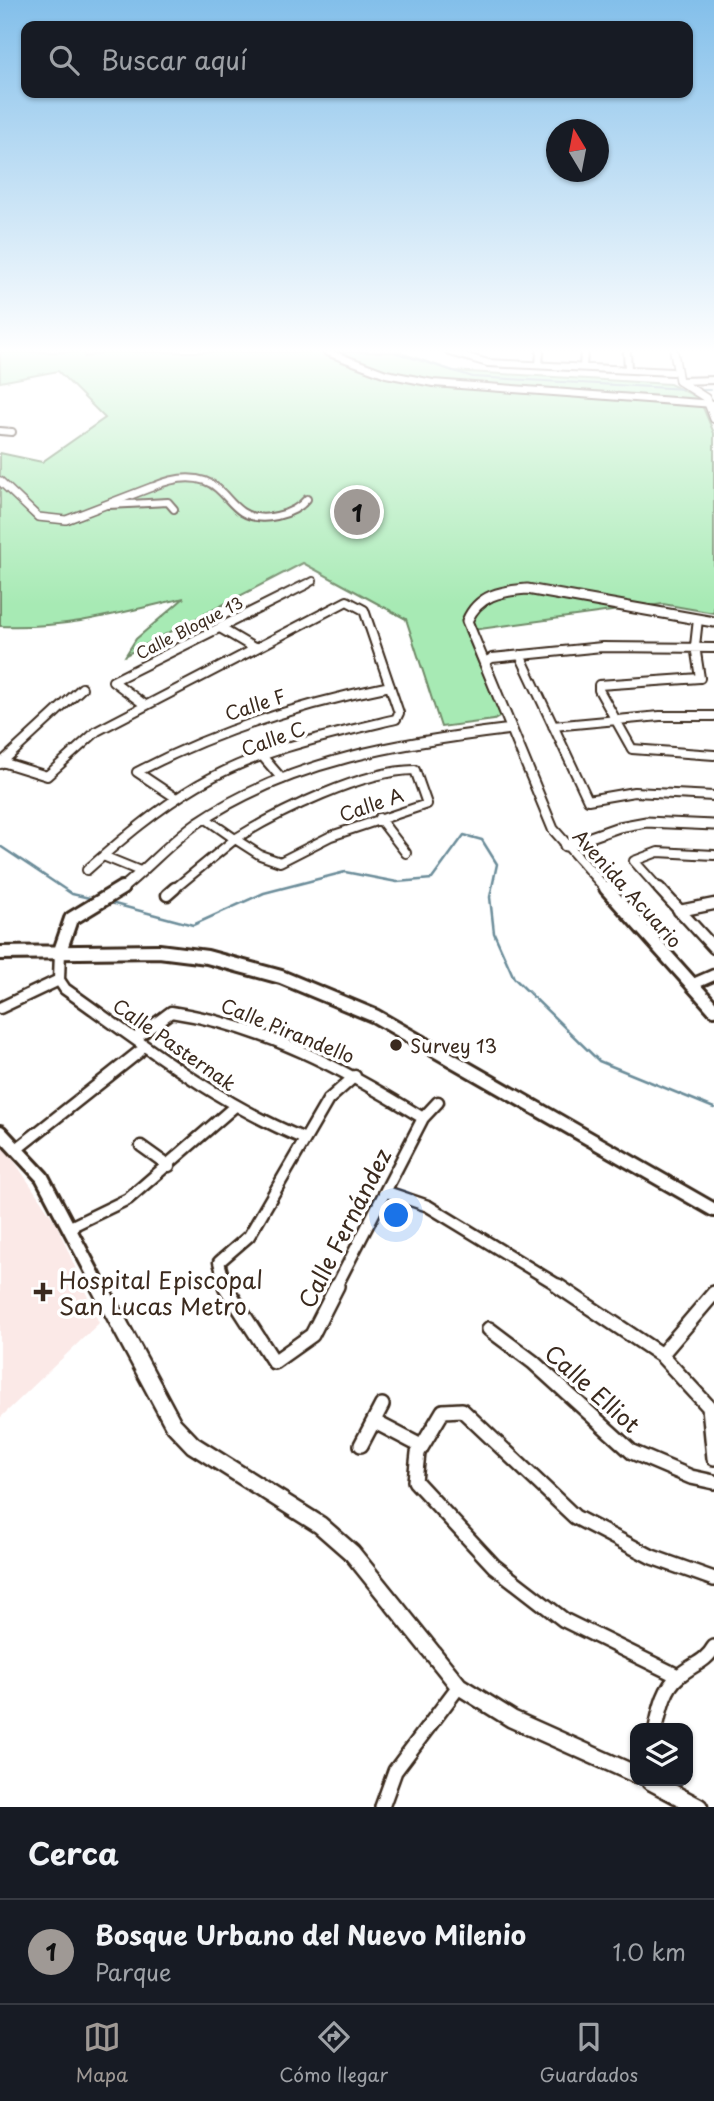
<!DOCTYPE html>
<html lang="es">
<head>
<meta charset="utf-8">
<style>
	:root { --surface:#171b24; --page:#242831; --text:#f1f3f6; --muted:#9ea1a6; --line:#363941; --accent:#9f9995 }
	body { margin:0; font-family:"Playpen Sans",sans-serif; background:var(--page); color:var(--text) }
	.controls { position:absolute; right:21px; bottom:21px; display:grid; overflow:hidden; border-radius:14px; box-shadow:0 2px 5px #0004 }
	.controls button { width:63px; height:63px; display:grid; place-items:center; padding:0; border:0; border-bottom:2px solid var(--line); background:var(--surface); color:var(--text); font:35px sans-serif }
	.compass { position:absolute; left:546px; top:119px; width:63px; height:63px; border-radius:50%; background:var(--surface); box-shadow:0 2px 5px #0004; rotate:350deg }
	.you { position:absolute; left:397px; top:1216px; width:24px; height:24px; margin:-18px; border:5px solid #fff; border-radius:50%; background:#1a73e8; box-shadow:0 0 0 10px #1a73e833 }
	.badge { display:grid; place-items:center; width:46px; height:46px; border-radius:50%; background:var(--accent); color:#111; font-size:23px; font-weight:700 }
	.pin { position:absolute; translate:-50% -50%; border:4px solid #fff; box-shadow:0 2px 7px #0006 }
	.list { margin:0; padding:0; list-style:none }
	h2 { display:flex; justify-content:space-between; align-items:center; height:91px; margin:0; padding:0 28px; font-size:30px }
	h2 small { font-size:23px; font-weight:400; color:var(--muted) }
	.list li { display:grid; grid-template-columns:46px 1fr auto; gap:21px; align-items:center; box-sizing:border-box; height:105px; padding:0 28px; border-top:2px solid var(--line) }
	.list b { display:block; font-size:26px; white-space:nowrap }
	.list p { margin:0; font-size:23px; white-space:nowrap; color:var(--muted) }
	.list em { font-size:23px; font-style:normal; color:var(--muted) }
	.icon { flex:none; width:38px; height:38px; fill:none; stroke:currentColor; stroke-width:2; stroke-linecap:round; stroke-linejoin:round }
	.map { position:relative; flex:none; width:714px; height:1807px; overflow:hidden }
	.search { position:absolute; background:var(--surface); box-shadow:0 2px 5px #0004; left:21px; right:21px; top:21px; height:77px; display:flex; align-items:center; gap:18px; box-sizing:border-box; padding:0 24px; border-radius:14px; color:var(--muted); font-size:26px }
	.sheet { height:196px; background:var(--surface) }
	nav { display:flex; justify-content:space-around; align-items:center; box-sizing:border-box; height:98px; border-top:2px solid var(--line); background:var(--surface); font-size:19px; color:var(--muted) }
	nav a { display:grid; justify-items:center; gap:4px }
	nav .on { color:var(--accent) }
	.map>svg:first-child { display:block }
</style>
</head>
<body>
<div class="map">
<svg width="714" height="1807" viewBox="0 0 714 1807">
	<rect width="100%" height="100%" fill="#fff"/>
	<filter id="ink" filterUnits="userSpaceOnUse"><feTurbulence type="fractalNoise" baseFrequency=".0143" numOctaves="2"/><feDisplacementMap in="SourceGraphic" scale="14" xChannelSelector="R" yChannelSelector="G"/><feConvolveMatrix kernelMatrix="1 2 1 2 8 2 1 2 1" color-interpolation-filters="sRGB"/></filter>
	<g filter="url(#ink)">
		<path fill="#fbe9e7" d="M0,1140L56,1223L99,1323L0,1418Z"/>
		<path fill="#a7eab4" stroke="#718a69" stroke-width="2" d="M0,352H84L85,357L104,352H398L453,371L670,384L699,398L714,433V613L663,604L465,631L501,716L494,720L441,727L406,619L303,563L126,655L136,639L184,598C120,613 67,629 0,626V453L42,462L105,418L58,371L0,382Z"/>
		<g fill="none" stroke-linecap="round" stroke-linejoin="round">
			<path stroke="#6c8d9a" stroke-width="2" d="M393,352L473,377L686,389
				M696,390H710"/>
			<path stroke="#6c8d9a" stroke-width="2.5" d="M0,846L72,894L94,899
				M107,902L193,925L264,893L345,872L397,882L432,879L464,835L482,840L497,864L490,897L494,933L514,978L599,1061L714,1108"/>
			<g stroke="#3b2a1e" stroke-width="10">
				<path id="minor-far3" d="M327,352L386,374L433,383L714,404
					M450,352L488,363L672,372
					M627,352L628,369
					M539,365L540,352
					M583,367L584,352
					M679,381L714,380
					M0,431L12,432
					M152,487C168,480 188,475 205,481C222,487 228,503 242,512C261,524 294,515 307,499
					M108,505L168,502L174,509
					M304,586L313,581"/>
			</g>
			<g stroke="#3b2a1e" stroke-width="12">
				<path id="minor-far2" d="M698,619L695,646L700,678L599,685V690L632,749L714,755
					M220,628L254,648
					M520,655L588,800L634,792L714,796
					M485,662L492,658L602,647L714,648
					M145,705L113,681L307,584
					M553,726L660,716H714
					M263,757L282,779
					M2,762L47,776L97,731L347,601L364,610L399,713L396,719C329,735 258,750 198,785C157,809 122,839 87,870
					M0,764L82,688
					M415,770L427,804L331,836L280,862L260,855L235,839C278,812 364,770 415,770Z
					M176,798L137,772C218,730 301,704 390,686
					M205,818L235,839
					M379,818L406,853
					M103,856L140,871
					M173,890L235,839
					M660,890L634,861L658,852L714,855"/>
			</g>
			<g stroke="#3b2a1e" stroke-width="15">
				<path id="minor-far1" d="M659,888L714,948
					M167,895L175,888
					M679,911L714,904
					M60,951L59,980L65,989C143,1044 216,1103 305,1139
					M691,985L714,975
					M0,1008L59,980
					M136,1038L171,1012C265,1026 343,1069 423,1118
					M141,1146L169,1166
					M18,1148L139,1052
					M387,1192L428,1206L561,1287
					M70,1227L128,1199L235,1106
					M226,1287L219,1262L249,1236L328,1100L355,1076
					M336,1287L423,1118L438,1102"/>
			</g>
			<g stroke="#3b2a1e" stroke-width="18">
				<path id="minor" d="M225,1286L274,1362L312,1335L337,1286
					M558,1286L661,1355L709,1407L714,1458
					M489,1329L533,1362L632,1452L691,1477L714,1482
					M661,1355L714,1293
					M375,1422L421,1446
					M361,1445L382,1405
					M678,1676L564,1620L494,1566L415,1481L418,1453L443,1411L462,1410L575,1517L652,1557L714,1579
					M656,1728C660,1710 664,1688 679,1676C691,1665 706,1662 714,1647
					M382,1807L395,1771L459,1686"/>
			</g>
			<g stroke="#3b2a1e" stroke-width="10">
				<path id="tertiary-far3" d="M674,352L679,381L706,398L714,419
					M0,481L38,517L66,520L152,487"/>
			</g>
			<g stroke="#3b2a1e" stroke-width="13">
				<path id="tertiary-far2" d="M565,846L619,827L646,822L714,825
					M120,890C147,869 169,843 197,823C290,760 403,742 512,729
					M607,890L553,829L467,621C478,595 501,591 527,589L714,622"/>
			</g>
			<g stroke="#3b2a1e" stroke-width="18">
				<path id="tertiary-far1" d="M606,888L714,1009
					M60,951L71,919L122,888
					M0,953L159,951L207,957L281,977L375,1016L714,1210
					M0,1132L42,1177L100,1287"/>
			</g>
			<g stroke="#3b2a1e" stroke-width="21">
				<path id="tertiary" d="M99,1286L173,1424L193,1445L320,1525L352,1553L459,1686L512,1719L635,1774
					M650,1781L699,1807"/>
			</g>
			<use href="#minor-far3" stroke="#fff" stroke-width="6"/>
			<use href="#minor-far2" stroke="#fff" stroke-width="8"/>
			<use href="#minor-far1" stroke="#fff" stroke-width="10"/>
			<use href="#minor" stroke="#fff" stroke-width="13"/>
			<use href="#tertiary-far3" stroke="#fff" stroke-width="7"/>
			<use href="#tertiary-far2" stroke="#fff" stroke-width="9"/>
			<use href="#tertiary-far1" stroke="#fff" stroke-width="12"/>
			<use href="#tertiary" stroke="#fff" stroke-width="16"/>
		</g>
	</g>
	<linearGradient id="sky" x2="0" y2="1"><stop stop-color="#83bfea"/><stop offset="0.58" stop-color="#fff"/><stop offset="1" stop-color="#fff" stop-opacity="0"/></linearGradient>
	<rect width="714" height="605" fill="url(#sky)"/>
	<g fill="#3b2a1e" stroke="#fff" stroke-width="2.5">
		<circle cx="396" cy="1045" r="7"/>
		<path d="M39.5 1281.5h7v7h7v7h-7v7h-7v-7h-7v-7h7z"/>
	</g>
	<g text-anchor="middle" dominant-baseline="central" stroke-width="7" stroke-linejoin="round" paint-order="stroke">
		<g font-size="16" fill="#3b2a1e" stroke="#fff">
			<text transform="translate(189 627) rotate(-27)">Calle Bloque 13</text>
		</g>
		<g font-size="19" fill="#3b2a1e" stroke="#fff">
			<text transform="translate(255 704) rotate(-18)">Calle F</text>
			<text transform="translate(273 738) rotate(-20)">Calle C</text>
			<text transform="translate(371 804) rotate(-19)">Calle A</text>
			<text transform="translate(628 888) rotate(48)">Avenida Acuario</text>
			<text transform="translate(288 1030) rotate(22)">Calle Pirandello</text>
			<text transform="translate(175 1044) rotate(35)">Calle Pasternak</text>
		</g>
		<g font-size="19" fill="#3b2a1e" stroke="#fff" text-anchor="start">
			<text x="410" y="1045">Survey 13</text>
		</g>
		<g font-size="23" fill="#3b2a1e" stroke="#fff">
			<text transform="translate(344 1228) rotate(-63)">Calle Fernández</text>
			<text transform="translate(593 1388) rotate(42)">Calle Elliot</text>
		</g>
		<g font-size="23" fill="#3b2a1e" stroke="#fff" text-anchor="start">
			<text x="59" y="1279">Hospital Episcopal<tspan x="59" dy="26">San Lucas Metro</tspan></text>
		</g>
	</g>
</svg>
<div class="controls">
<button><svg class="icon" aria-label="layers" viewBox="0 0 24 24"><path d="M12 4l9 5-9 5-9-5zM3 14l9 5 9-5"/></svg></button>
</div>
<svg class="compass" viewBox="-18 -18 36 36"><path d="M0-13l5 13h-10z" fill="#e53935"/><path d="M0 13l5-13h-10z" fill="#9ea1a6"/></svg>
<div class="you"></div>
<div class="pin badge" style="left:357px;top:512px">1</div>
<div class="search"><svg class="icon" aria-label="search" viewBox="0 0 24 24"><circle cx="10" cy="10" r="6"/><path d="M15 15l6 6"/></svg>Buscar aquí</div>
</div>
<section class="sheet">
<h2>Cerca<small></small></h2>
<ul class="list">
<li><span class="badge">1</span><div><b>Bosque Urbano del Nuevo Milenio</b><p>Parque</p></div><em>1.0 km</em></li>
</ul>
</section>
<nav>
<a class="on"><svg class="icon" aria-label="map" viewBox="0 0 24 24"><path d="M3 6l6-2 6 2 6-2v14l-6 2-6-2-6 2zM9 4v14M15 6v14"/></svg>Mapa</a>
<a><svg class="icon" aria-label="directions" viewBox="0 0 24 24"><path d="M12 3l9 9-9 9-9-9zM9 14v-3h6M13 9l2 2-2 2"/></svg>Cómo llegar</a>
<a><svg class="icon" aria-label="saved" viewBox="0 0 24 24"><path d="M7 4h10v16l-5-4-5 4z"/></svg>Guardados</a>
</nav>
</body>
</html>
